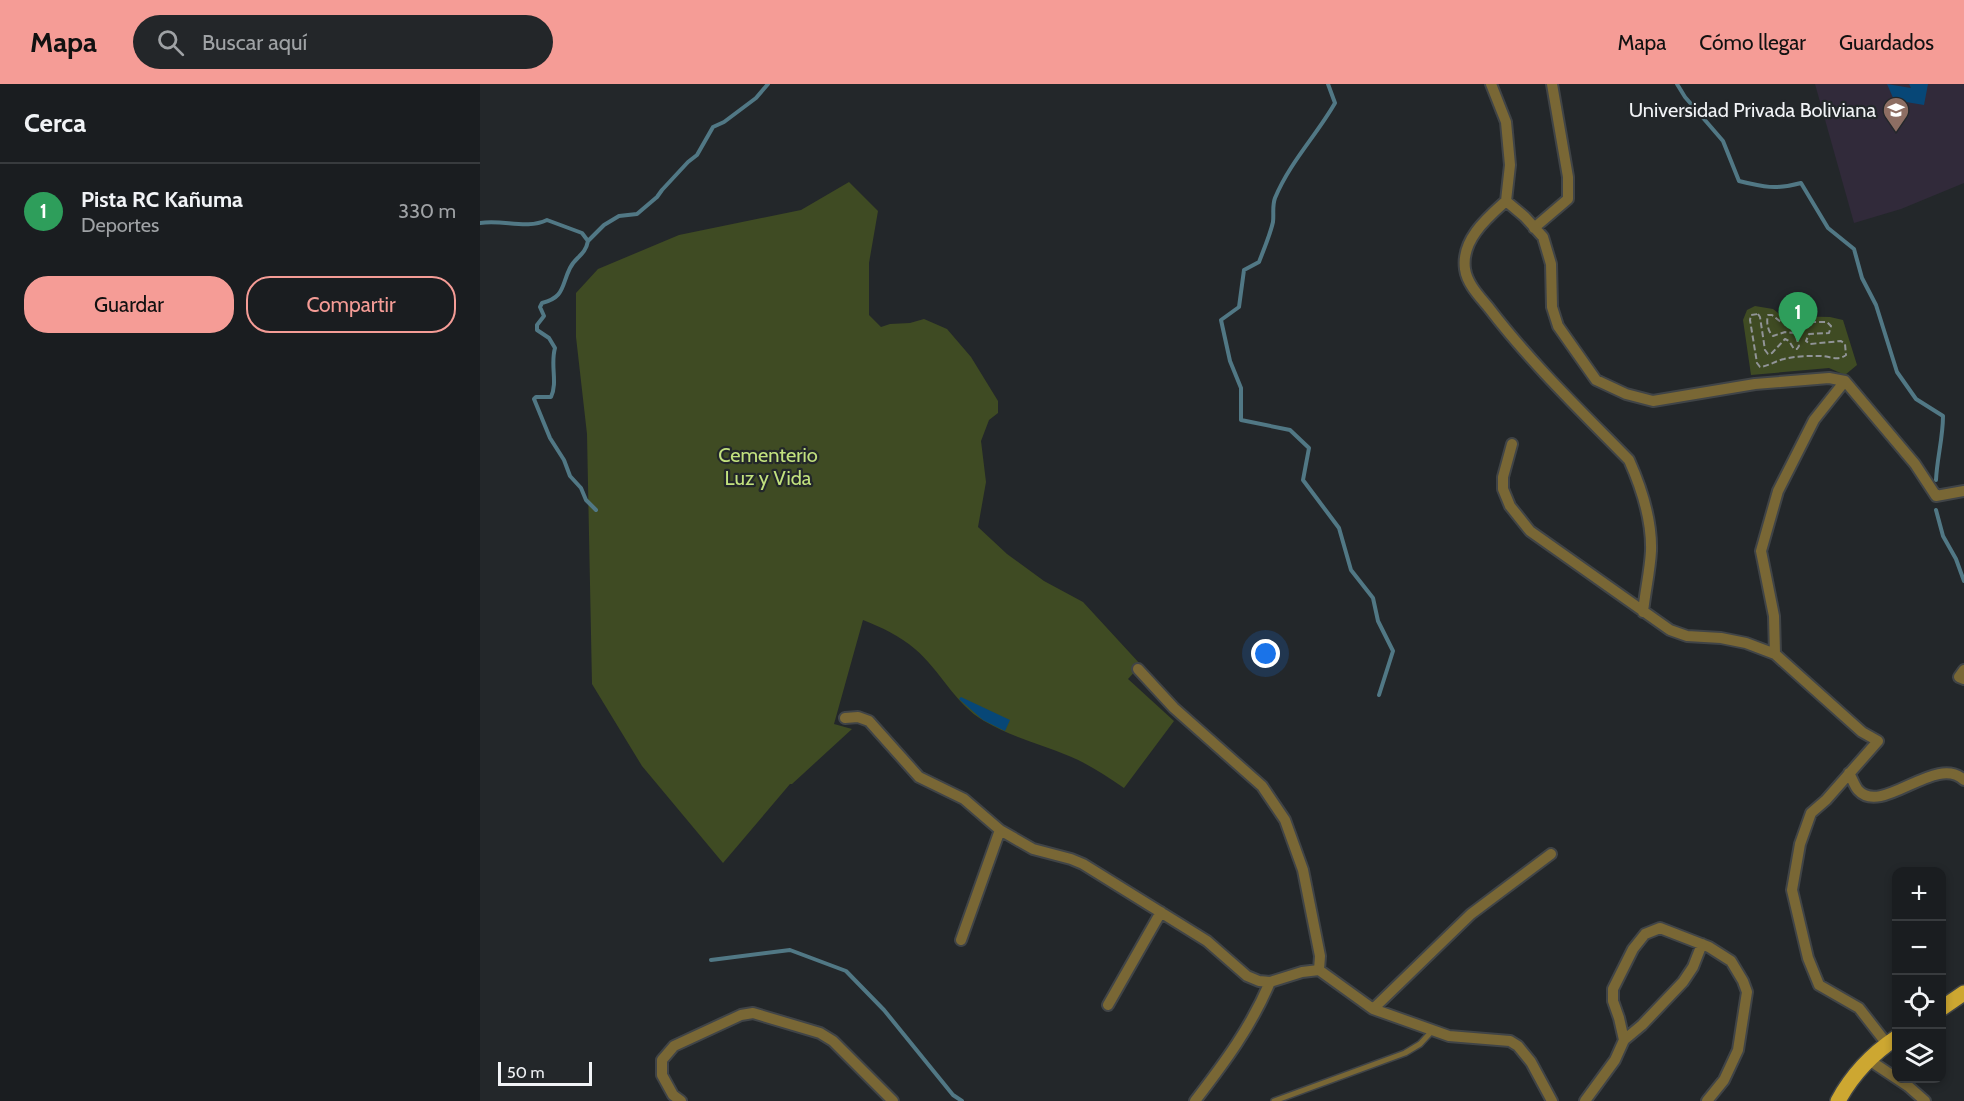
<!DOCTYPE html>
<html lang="es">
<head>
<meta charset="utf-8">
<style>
	:root { --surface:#1a1d20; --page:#232629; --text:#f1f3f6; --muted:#9fa2a5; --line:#383b3e; --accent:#f59c96 }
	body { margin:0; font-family:Cabin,sans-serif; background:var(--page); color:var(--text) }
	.controls { position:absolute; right:18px; bottom:18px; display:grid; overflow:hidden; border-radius:12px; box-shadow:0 3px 9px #0003 }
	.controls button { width:54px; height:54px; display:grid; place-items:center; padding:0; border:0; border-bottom:2px solid var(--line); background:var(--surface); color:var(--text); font:30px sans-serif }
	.scale { position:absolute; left:18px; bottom:15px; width:94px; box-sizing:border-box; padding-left:6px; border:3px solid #f1f3f6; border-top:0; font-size:16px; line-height:21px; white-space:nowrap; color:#f1f3f6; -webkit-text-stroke:4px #23272a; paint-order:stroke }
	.you { position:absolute; left:786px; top:570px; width:21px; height:21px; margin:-15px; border:4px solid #fff; border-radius:50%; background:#1a73e8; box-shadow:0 0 0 9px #1a73e833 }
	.badge { display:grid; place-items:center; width:39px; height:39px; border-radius:50%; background:var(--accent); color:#fff; font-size:20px; font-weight:700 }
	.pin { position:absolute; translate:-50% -50px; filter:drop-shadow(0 2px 3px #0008) }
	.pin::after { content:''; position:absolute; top:32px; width:21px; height:18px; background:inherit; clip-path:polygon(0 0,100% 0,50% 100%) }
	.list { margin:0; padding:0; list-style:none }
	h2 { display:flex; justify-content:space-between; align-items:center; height:78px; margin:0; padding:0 24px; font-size:26px }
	h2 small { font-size:20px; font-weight:400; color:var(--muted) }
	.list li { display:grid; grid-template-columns:39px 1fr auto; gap:18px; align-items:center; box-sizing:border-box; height:96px; padding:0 24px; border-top:2px solid var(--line) }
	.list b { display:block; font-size:22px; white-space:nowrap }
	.list p { margin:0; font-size:20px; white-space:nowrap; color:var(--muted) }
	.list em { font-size:20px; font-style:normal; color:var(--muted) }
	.actions { display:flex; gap:12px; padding:18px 24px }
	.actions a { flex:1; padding:14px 0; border:2px solid var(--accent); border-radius:24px; text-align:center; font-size:21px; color:var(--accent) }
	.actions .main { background:var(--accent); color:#111 }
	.icon { flex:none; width:33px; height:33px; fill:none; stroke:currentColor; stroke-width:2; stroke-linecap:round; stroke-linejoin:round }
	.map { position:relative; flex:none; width:1484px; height:1017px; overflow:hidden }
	header { display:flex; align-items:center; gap:36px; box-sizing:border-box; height:84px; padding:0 30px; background:var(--accent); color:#111 }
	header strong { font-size:28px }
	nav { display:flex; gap:33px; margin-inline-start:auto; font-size:21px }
	.search { width:420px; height:54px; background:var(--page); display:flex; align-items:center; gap:15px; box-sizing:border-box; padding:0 21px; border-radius:33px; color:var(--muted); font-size:22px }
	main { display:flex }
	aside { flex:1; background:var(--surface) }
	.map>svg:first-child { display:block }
</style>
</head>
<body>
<header>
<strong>Mapa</strong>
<div class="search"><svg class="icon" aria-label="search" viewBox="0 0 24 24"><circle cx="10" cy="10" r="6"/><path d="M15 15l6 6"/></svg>Buscar aquí</div>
<nav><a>Mapa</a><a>Cómo llegar</a><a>Guardados</a></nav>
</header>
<main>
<aside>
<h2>Cerca<small></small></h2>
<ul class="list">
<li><span class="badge" style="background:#2e9e5b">1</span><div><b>Pista RC Kañuma</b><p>Deportes</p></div><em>330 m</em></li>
</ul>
<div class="actions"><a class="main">Guardar</a><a>Compartir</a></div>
</aside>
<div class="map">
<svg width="1484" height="1017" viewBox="0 0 1484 1017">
	<rect width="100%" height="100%" fill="#23272a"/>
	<path fill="#312a3a" d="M1335,0H1484V99L1421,125L1374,139Z"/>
	<path fill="#3f4b23" d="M369,98L398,127L389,179V231L401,243L410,240L430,239L444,235L467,245L491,273L518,317V329L509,336L501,357L506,398L498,443L527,470L564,497L603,518L661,581L648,595L694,637L644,704C626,692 609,680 589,672C561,660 531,653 504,637C475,620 460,586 435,565C420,552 401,543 383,536L354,640L372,645L312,700H310L243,779L162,682L112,600L107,350L96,253V209L118,185L199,151L321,126Z
		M1275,222L1293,225L1302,232L1350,233L1363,236L1377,281L1365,291L1349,284L1271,291L1263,236L1267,226Z"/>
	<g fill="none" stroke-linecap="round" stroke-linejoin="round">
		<path stroke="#517885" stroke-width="4" d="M848,0L855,19C836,52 810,78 795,114C792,122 794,130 793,138C790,151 784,165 779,178L764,186L759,223L741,236L750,277L761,304V336L810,346L829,364L823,396L859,444L871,486L893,514L898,537L913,567L899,611
			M1197,0L1205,13L1243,57L1259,97C1283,103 1296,106 1321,99L1348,144L1374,165L1382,194L1396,221L1417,288L1436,315L1463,332C1463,354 1457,374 1456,396
			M0,139C23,135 46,146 67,136L102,149L108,157L124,141L139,132L157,130L177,113L182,106L208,78L217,71L233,43L244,38L276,14L288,0
			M108,157C105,172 96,172 90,184C81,202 85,213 62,219L60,223L64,232L57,241V246L69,254L75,264C70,281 78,298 71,313H56L54,315L70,354L84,376L90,392L101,404L106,416L116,426
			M1456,426L1463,452L1476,475L1484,497
			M231,876L310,866L366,887L404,926L473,1011L482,1017"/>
	</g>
	<path fill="#074777" d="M1407,0L1431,4L1429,0H1448L1444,21L1414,16Z
		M481,613L530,636L525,647L503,636L479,615Z"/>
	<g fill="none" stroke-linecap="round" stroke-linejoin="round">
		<g stroke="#404447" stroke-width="8">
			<path id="service" d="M794,1017L925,969L940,960L952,947"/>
		</g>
		<g stroke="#404447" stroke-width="14">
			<path id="minor" d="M1011,0L1026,38L1030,81L1026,117C1007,134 981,156 985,185C987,200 1000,213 1009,224C1051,279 1101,327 1149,376C1162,405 1172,435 1171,467C1170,487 1165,508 1163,528
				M1026,117L1045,133L1063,153L1071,180L1072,223L1078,242L1116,296L1146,310L1173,317L1275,300L1349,294L1365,297L1435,380L1456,412L1484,407
				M1054,144L1088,115V93L1072,0
				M1032,360L1023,393V405L1030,422L1050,447L1190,546L1207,552L1241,554L1266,559L1295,570L1382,648L1398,657L1346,716L1331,729L1320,760L1312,806L1328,874L1339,901L1379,924L1407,960
				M1295,570L1294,532L1281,467L1298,407L1334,336L1365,297
				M658,585L694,624L782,702L805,736L823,786L840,872L839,886
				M1484,586L1479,593L1484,595
				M365,634L378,633L389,637L439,693L484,715L520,746L553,765L591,775L603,780L727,857L767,892L779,897L790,898L822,888L839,886L893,925L969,952L1030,957L1038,962L1051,978L1072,1017
				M1369,689C1372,694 1374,701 1378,706C1402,733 1456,669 1484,696
				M481,856L520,746
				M628,921L681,828
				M893,925L991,830L1071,770
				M1144,956L1139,934L1133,917V905L1153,865L1165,850L1180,844L1229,863L1251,877L1263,897L1267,908L1258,966L1244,996L1227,1017
				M1389,976L1428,1002L1445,1017
				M201,1017L193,1011L182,991V976L194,962L261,931L273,929L340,949L353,957L413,1017
				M715,1017C745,978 771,943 790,898
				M1105,1017L1135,976L1144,956L1162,941L1203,898L1213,883L1222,860"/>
		</g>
		<g stroke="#404447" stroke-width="18">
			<path id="primary" d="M1462,924L1484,909
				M1358,1017C1372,991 1392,970 1416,954"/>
		</g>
		<path stroke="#919497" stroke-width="2" stroke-dasharray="6 3" stroke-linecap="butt" d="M1278,230L1280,233L1285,266L1288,270L1292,269L1305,255L1309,257L1314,265H1317L1319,262L1315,249L1305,248L1293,252C1288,248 1286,238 1288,231H1292L1301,238H1347L1351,242L1349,249L1329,250L1326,257L1330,260L1361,257L1365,260L1366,271C1357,278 1348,271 1338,272C1327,272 1315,272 1304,275C1295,277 1289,282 1280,283L1277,279L1270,236L1271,231Z"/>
		<use href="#service" stroke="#796735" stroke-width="5"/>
		<use href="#minor" stroke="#796735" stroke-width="10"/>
		<use href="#primary" stroke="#cda731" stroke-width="15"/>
	</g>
	<defs>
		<g id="university-pin" transform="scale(1.35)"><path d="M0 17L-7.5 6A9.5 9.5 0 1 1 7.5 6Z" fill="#8d6e63" stroke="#23272a"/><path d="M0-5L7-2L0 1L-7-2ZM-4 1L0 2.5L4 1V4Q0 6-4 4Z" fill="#fff"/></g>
	</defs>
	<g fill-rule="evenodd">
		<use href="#university-pin" x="1416" y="26"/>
	</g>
	<g text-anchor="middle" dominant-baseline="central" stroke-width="4.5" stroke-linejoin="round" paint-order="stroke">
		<g font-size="20" fill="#f1f3f6" stroke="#23272a" text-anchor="end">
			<text x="1396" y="26">Universidad Privada Boliviana</text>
		</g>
		<g font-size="20" fill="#c2e17e" stroke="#23272a">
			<text x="288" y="371">Cementerio<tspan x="288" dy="23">Luz y Vida</tspan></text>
		</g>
	</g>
</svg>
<div class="controls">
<button>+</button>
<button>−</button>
<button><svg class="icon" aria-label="locate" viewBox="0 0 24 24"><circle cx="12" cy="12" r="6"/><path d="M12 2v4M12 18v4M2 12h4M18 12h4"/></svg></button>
<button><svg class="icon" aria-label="layers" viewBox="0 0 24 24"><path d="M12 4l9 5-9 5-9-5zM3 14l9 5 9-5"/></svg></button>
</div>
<div class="scale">50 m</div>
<div class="you"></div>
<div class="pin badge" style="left:1318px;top:258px;background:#2e9e5b">1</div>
</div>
</main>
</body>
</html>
